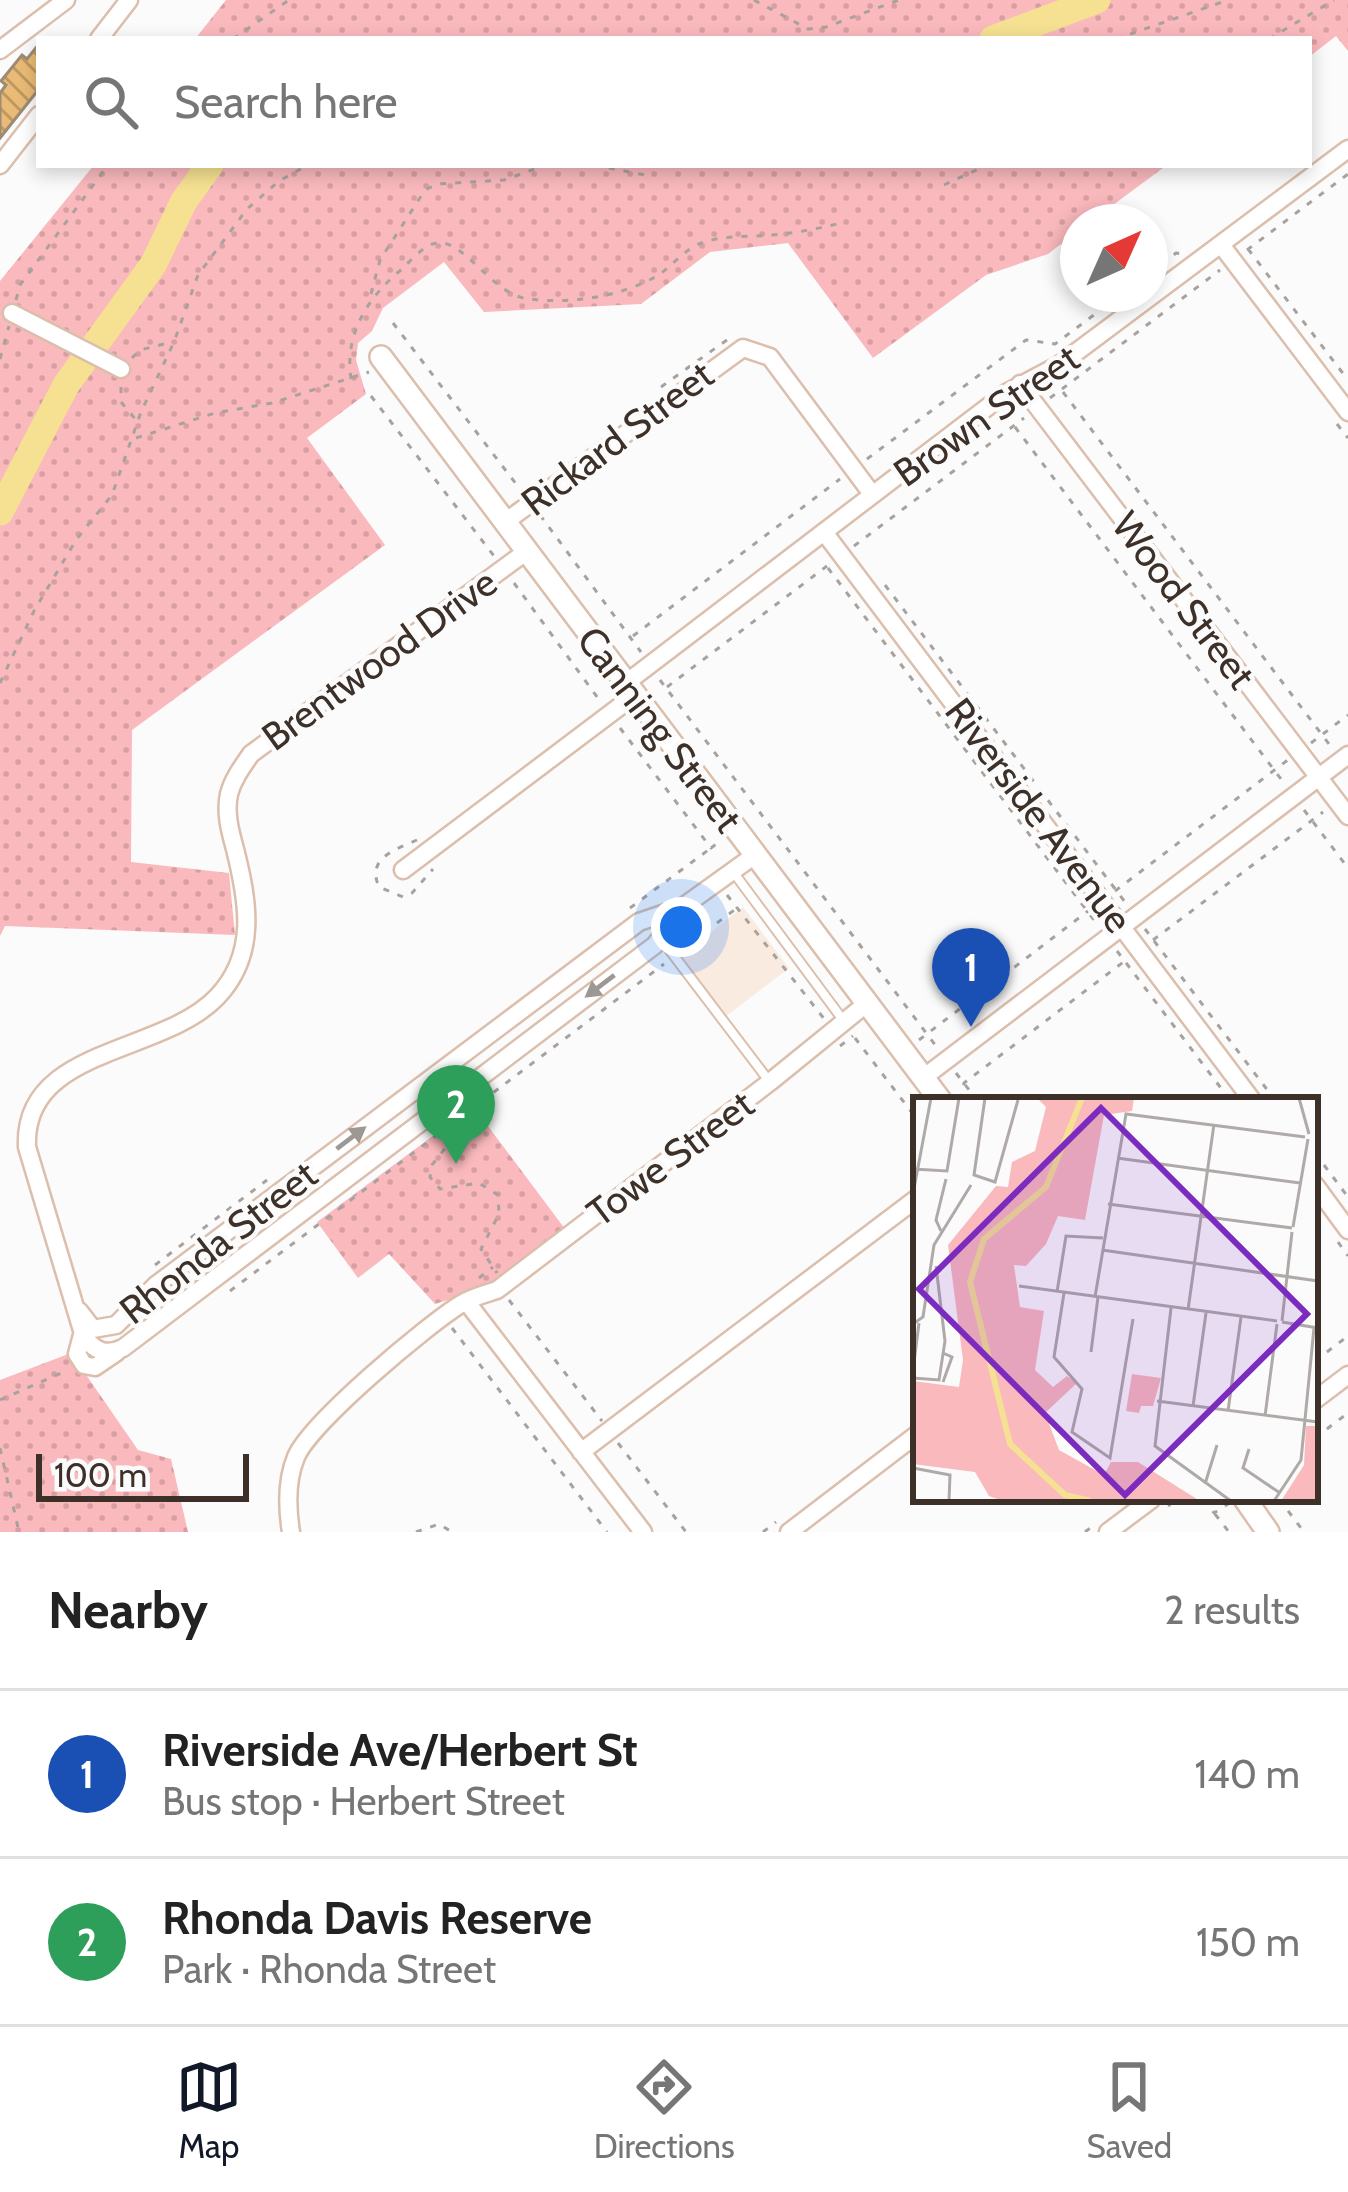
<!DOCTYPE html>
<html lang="en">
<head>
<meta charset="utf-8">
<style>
	:root { --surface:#fff; --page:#f6f6f6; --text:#222; --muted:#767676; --line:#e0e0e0; --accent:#111827 }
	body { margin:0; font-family:Cabin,sans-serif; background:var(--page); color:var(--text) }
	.compass { position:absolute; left:1060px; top:204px; width:108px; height:108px; border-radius:50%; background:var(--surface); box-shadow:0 6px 18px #0003; rotate:45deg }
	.scale { position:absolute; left:36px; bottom:30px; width:213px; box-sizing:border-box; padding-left:12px; border:6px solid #3c3029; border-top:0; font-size:33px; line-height:42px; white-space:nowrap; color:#3c3029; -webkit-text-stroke:9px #fbfbfb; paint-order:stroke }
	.you { position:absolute; left:681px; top:927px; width:42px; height:42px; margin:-30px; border:9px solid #fff; border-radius:50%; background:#1a73e8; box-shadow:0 0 0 18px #1a73e833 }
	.badge { display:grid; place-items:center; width:78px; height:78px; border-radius:50%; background:var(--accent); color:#fff; font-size:39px; font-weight:700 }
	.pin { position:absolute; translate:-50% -99px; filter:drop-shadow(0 3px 6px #0008) }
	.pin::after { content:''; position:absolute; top:63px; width:42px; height:36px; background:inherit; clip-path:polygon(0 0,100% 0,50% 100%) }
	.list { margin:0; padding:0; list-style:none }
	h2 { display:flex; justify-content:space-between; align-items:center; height:156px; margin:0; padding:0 48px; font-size:51px }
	h2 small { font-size:39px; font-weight:400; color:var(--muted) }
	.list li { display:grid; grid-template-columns:78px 1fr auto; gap:36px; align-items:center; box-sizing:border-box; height:168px; padding:0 48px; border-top:3px solid var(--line) }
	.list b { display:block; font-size:45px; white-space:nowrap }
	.list p { margin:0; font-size:39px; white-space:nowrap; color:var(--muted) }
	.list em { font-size:39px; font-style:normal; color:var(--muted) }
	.icon { flex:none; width:66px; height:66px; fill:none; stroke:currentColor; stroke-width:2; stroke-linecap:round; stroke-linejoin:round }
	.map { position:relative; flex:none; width:1348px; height:1532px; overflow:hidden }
	.search { position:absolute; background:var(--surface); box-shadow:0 6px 18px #0003; left:36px; right:36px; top:36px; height:132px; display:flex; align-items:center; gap:30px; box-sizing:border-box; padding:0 42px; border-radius:0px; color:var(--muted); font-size:45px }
	.sheet { height:492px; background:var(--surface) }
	nav { display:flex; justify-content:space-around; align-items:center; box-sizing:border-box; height:168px; border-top:3px solid var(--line); background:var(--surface); font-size:33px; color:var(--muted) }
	nav a { display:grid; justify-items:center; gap:6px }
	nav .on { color:var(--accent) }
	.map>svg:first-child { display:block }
</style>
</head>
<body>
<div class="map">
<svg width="1348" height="1532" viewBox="0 0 1348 1532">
	<defs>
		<pattern id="park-dots" width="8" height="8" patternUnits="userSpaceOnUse" patternTransform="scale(3)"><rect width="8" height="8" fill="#fab9bd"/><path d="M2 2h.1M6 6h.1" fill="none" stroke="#d79fa2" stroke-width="1.8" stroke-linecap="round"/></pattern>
		<pattern id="building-back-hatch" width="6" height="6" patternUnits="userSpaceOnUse" patternTransform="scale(3)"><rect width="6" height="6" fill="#eabb76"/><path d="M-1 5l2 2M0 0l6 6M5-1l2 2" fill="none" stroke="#bf9861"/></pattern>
	</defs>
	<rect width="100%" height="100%" fill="#fbfbfb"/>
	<path fill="#faebe1" d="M743,907L789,968L725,1017L679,957Z"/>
	<path fill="url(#park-dots)" d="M226,0H1348V51L1336,36L1309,57V39H195Z
		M94,165H1167L1090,222H1078V231L1048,254L986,275L873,358L788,243L710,252L641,304L484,312L444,262L383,308L372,331L358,343L356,360L366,394L307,438L385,545L132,730L131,862L229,873L235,935L5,926L0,936V281Z
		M473,1106L565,1229L486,1288L435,1304L389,1254L358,1278L317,1222Z
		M71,1353L138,1450L171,1459L188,1532H0V1380Z"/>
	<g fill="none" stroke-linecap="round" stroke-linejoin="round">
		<path stroke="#f5e191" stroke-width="27" d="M993,39L1097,0
			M0,512L66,385L153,265L184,201L210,165"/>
	</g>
	<path fill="url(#building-back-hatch)" stroke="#9d8b73" stroke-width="3" d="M39,44V89L0,138V93L6,85L1,81L22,55L27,59Z"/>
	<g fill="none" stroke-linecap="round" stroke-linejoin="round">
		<g stroke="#dbbfac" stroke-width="12">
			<path id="service" d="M734,873L843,1020
				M662,940L769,1081"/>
		</g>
		<g stroke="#dbbfac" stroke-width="21">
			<path id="minor" d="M99,39L129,0
				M0,50L66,0
				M0,165L39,115
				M1222,246L1348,412
				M12,313L121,369
				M1020,384L1348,816
				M505,522L743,348L770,357L872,494
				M824,532L1252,1100
				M527,551L251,754C242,767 233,779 229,794C225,813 230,831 235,849C248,901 258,954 217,997C162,1055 22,1047 27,1147L84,1337C95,1351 106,1356 123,1348L655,945L684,906L755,855
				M626,683L1006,393L1059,365L1348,149
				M403,870L635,695
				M923,1078L1348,755
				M1315,1185L1348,1230
				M466,1301L643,1532
				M79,1311L93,1329L116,1325L156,1285L639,922L683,907
				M82,1335L77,1354L84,1365L95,1367L117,1352
				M1315,1400L1348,1375
				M581,1452L916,1199
				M291,1532C287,1507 286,1481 296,1457C310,1423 427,1325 461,1304C472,1297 485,1294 497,1290L770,1082L866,1004
				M789,1532L916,1435
				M1108,1532L1152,1499"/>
		</g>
		<g stroke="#dbbfac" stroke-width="26">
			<path id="tertiary" d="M381,357L940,1100
				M1245,1499L1268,1532"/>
		</g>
		<path stroke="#a8a29f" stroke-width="3" stroke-dasharray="6 9" stroke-linecap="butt" d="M754,0L808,29L826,27L899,0
			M233,39L289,0
			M1116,39L1228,0
			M1269,39L1334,0
			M594,165L645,175
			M944,185L987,165
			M1248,249L1348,380
			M1247,250L1348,174
			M1150,273L1176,253L1183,254
			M371,294L380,260L425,190L437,184L504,180L546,165
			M16,300L20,285L108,165
			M393,323L523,493
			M132,358L140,350L172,342
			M0,359L9,326
			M351,379C344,334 368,297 402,269C410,261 420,250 430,245C461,230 489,295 529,299C570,304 619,297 655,277C671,268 682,251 699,244C720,235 750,237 772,235C797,233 821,228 845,222
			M121,387V402L136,420
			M661,387L731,337
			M1063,392L1332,748
			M371,396L494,556
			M1050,398L1220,270
			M1337,424L1348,438
			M1015,427L1284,783
			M136,438L215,413L272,403L369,372
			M867,459L1026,340L1055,344L1122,294
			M540,515L641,652
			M854,546L1024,418
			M828,568L1097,924
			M514,583L600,701
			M885,585L1125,902
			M633,636L840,479
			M660,680L936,1046
			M0,683L34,611L76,540L112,495L141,412L174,342L198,275L247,209L279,181L308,165
			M667,687L827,566
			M620,728L711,848L722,840
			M1311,743L1348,715
			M1304,810L1348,868
			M417,840C395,850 366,858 379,887L403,897L412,893L433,869
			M1115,891L1289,759
			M727,895L825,1020
			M630,908L711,848
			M1145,929L1275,1100
			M1153,940L1323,812
			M681,950L737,908
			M1117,951L1230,1100
			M855,1038L916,1118
			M919,1040L1088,911
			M840,1046L853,1036
			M956,1073L977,1100
			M961,1100L964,1083L1126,960
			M456,1123L457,1133L432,1165L430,1177L440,1189L479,1183L498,1195L499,1214L481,1249L497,1273
			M1315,1153L1348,1197
			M1338,1242L1348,1256
			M155,1265L267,1180
			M479,1278L493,1267
			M230,1291L664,964
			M509,1300L602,1421
			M452,1328L607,1532
			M1315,1361L1348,1336
			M0,1400L68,1370
			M1315,1438L1348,1413
			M618,1443L686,1532
			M0,1448L19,1532
			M1204,1499L1214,1513L1228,1504
			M1279,1499L1304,1532
			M1168,1506L1176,1499
			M1215,1514L1229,1532
			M416,1532L439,1524L452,1532
			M763,1532L776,1522
			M1085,1532L1094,1525"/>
		<use href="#service" stroke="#fff" stroke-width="8"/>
		<use href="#minor" stroke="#fff" stroke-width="16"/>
		<use href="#tertiary" stroke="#fff" stroke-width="21"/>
	</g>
	<defs><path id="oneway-solid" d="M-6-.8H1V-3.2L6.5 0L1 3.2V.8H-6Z" transform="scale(3)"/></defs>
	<g fill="#9e9894">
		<use href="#oneway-solid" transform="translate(600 986) rotate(143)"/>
		<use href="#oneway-solid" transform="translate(351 1138) rotate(-37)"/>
	</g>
	<g text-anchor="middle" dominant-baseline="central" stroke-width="9" stroke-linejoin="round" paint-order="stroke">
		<g font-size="39" fill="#3c3029" stroke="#fbfbfb">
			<text transform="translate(986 415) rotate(-35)">Brown Street</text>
			<text transform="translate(617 438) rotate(-37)">Rickard Street</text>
			<text transform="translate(1184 600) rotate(53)">Wood Street</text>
			<text transform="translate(379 659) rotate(-36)">Brentwood Drive</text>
			<text transform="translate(660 729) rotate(53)">Canning Street</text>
			<text transform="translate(1039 815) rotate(53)">Riverside Avenue</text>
			<text transform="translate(670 1158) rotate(-37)">Towe Street</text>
			<text transform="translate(218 1242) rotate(-38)">Rhonda Street</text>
		</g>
	</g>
	<g transform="translate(913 1097)">
		<rect width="405" height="405" fill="#fbfbfb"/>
		<path d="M124,1H221L219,14L191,18L172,123L145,119L133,147L113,169L101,168L107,210L131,214L122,273L140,290L154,279L164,286L132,316L146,353L191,378L198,365H225L287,404H90L76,399L62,375L0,367V284L46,290L50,263L35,148L83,89L95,90L99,65L122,54L133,10ZM219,277L248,281L240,309H228L226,316L213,314ZM393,329H405V404H368L391,368Z" fill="#fab9bd"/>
		<path fill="none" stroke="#f5e191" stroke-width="6" d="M169,1L133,90L71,142L57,185L97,347L152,398L178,404"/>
		<path fill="none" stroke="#afaaa7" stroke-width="3" d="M72,1L61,78L82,85L105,3M386,1L396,37M204,61L387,86M0,72L34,74L46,1M0,97L18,1M195,107L379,131M380,130L395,42M28,134L23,123L33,82M189,153L405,184M106,189L364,224M144,195L153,139L190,141M151,196L141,260L169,292L159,335L197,361L220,222M182,200L213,17L392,40M258,211L242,349L318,404M275,213L301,27M369,224L379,135M369,225L405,231M0,227L10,220L21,148L58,88M178,255L185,200M0,273L6,226M0,281L26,283L32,244L23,169M30,285L39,260L30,256M244,304L405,325M280,309L293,216M315,314L328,220M352,319L364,227M336,352L330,371L367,396M0,371L37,378L36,404M292,387L304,348M361,404L388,363L401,231"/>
		<path fill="#7b2cbf" fill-opacity="0.15" stroke="#7b2cbf" stroke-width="6" d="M188,11L394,217L212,398L6,192Z"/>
		<rect width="405" height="405" fill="none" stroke="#3c3029" stroke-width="6"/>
	</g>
</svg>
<svg class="compass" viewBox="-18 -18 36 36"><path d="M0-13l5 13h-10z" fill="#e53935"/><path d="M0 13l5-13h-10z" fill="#767676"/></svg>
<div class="scale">100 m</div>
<div class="you"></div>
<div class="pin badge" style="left:971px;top:1027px;background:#1a4fb4">1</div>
<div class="pin badge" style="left:456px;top:1164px;background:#2e9e5b">2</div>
<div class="search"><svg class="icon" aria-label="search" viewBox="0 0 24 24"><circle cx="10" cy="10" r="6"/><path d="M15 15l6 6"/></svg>Search here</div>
</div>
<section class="sheet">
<h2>Nearby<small>2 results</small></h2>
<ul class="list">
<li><span class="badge" style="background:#1a4fb4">1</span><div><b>Riverside Ave/Herbert St</b><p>Bus stop · Herbert Street</p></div><em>140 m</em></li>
<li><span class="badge" style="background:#2e9e5b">2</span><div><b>Rhonda Davis Reserve</b><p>Park · Rhonda Street</p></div><em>150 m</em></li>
</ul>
</section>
<nav>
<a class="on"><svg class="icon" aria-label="map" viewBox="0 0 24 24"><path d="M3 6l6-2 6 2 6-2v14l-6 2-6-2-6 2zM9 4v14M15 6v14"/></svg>Map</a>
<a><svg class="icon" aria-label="directions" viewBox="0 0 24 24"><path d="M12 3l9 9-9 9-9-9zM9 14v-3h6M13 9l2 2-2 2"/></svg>Directions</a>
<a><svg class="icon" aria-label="saved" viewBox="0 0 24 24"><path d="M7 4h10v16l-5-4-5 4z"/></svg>Saved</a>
</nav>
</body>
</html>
